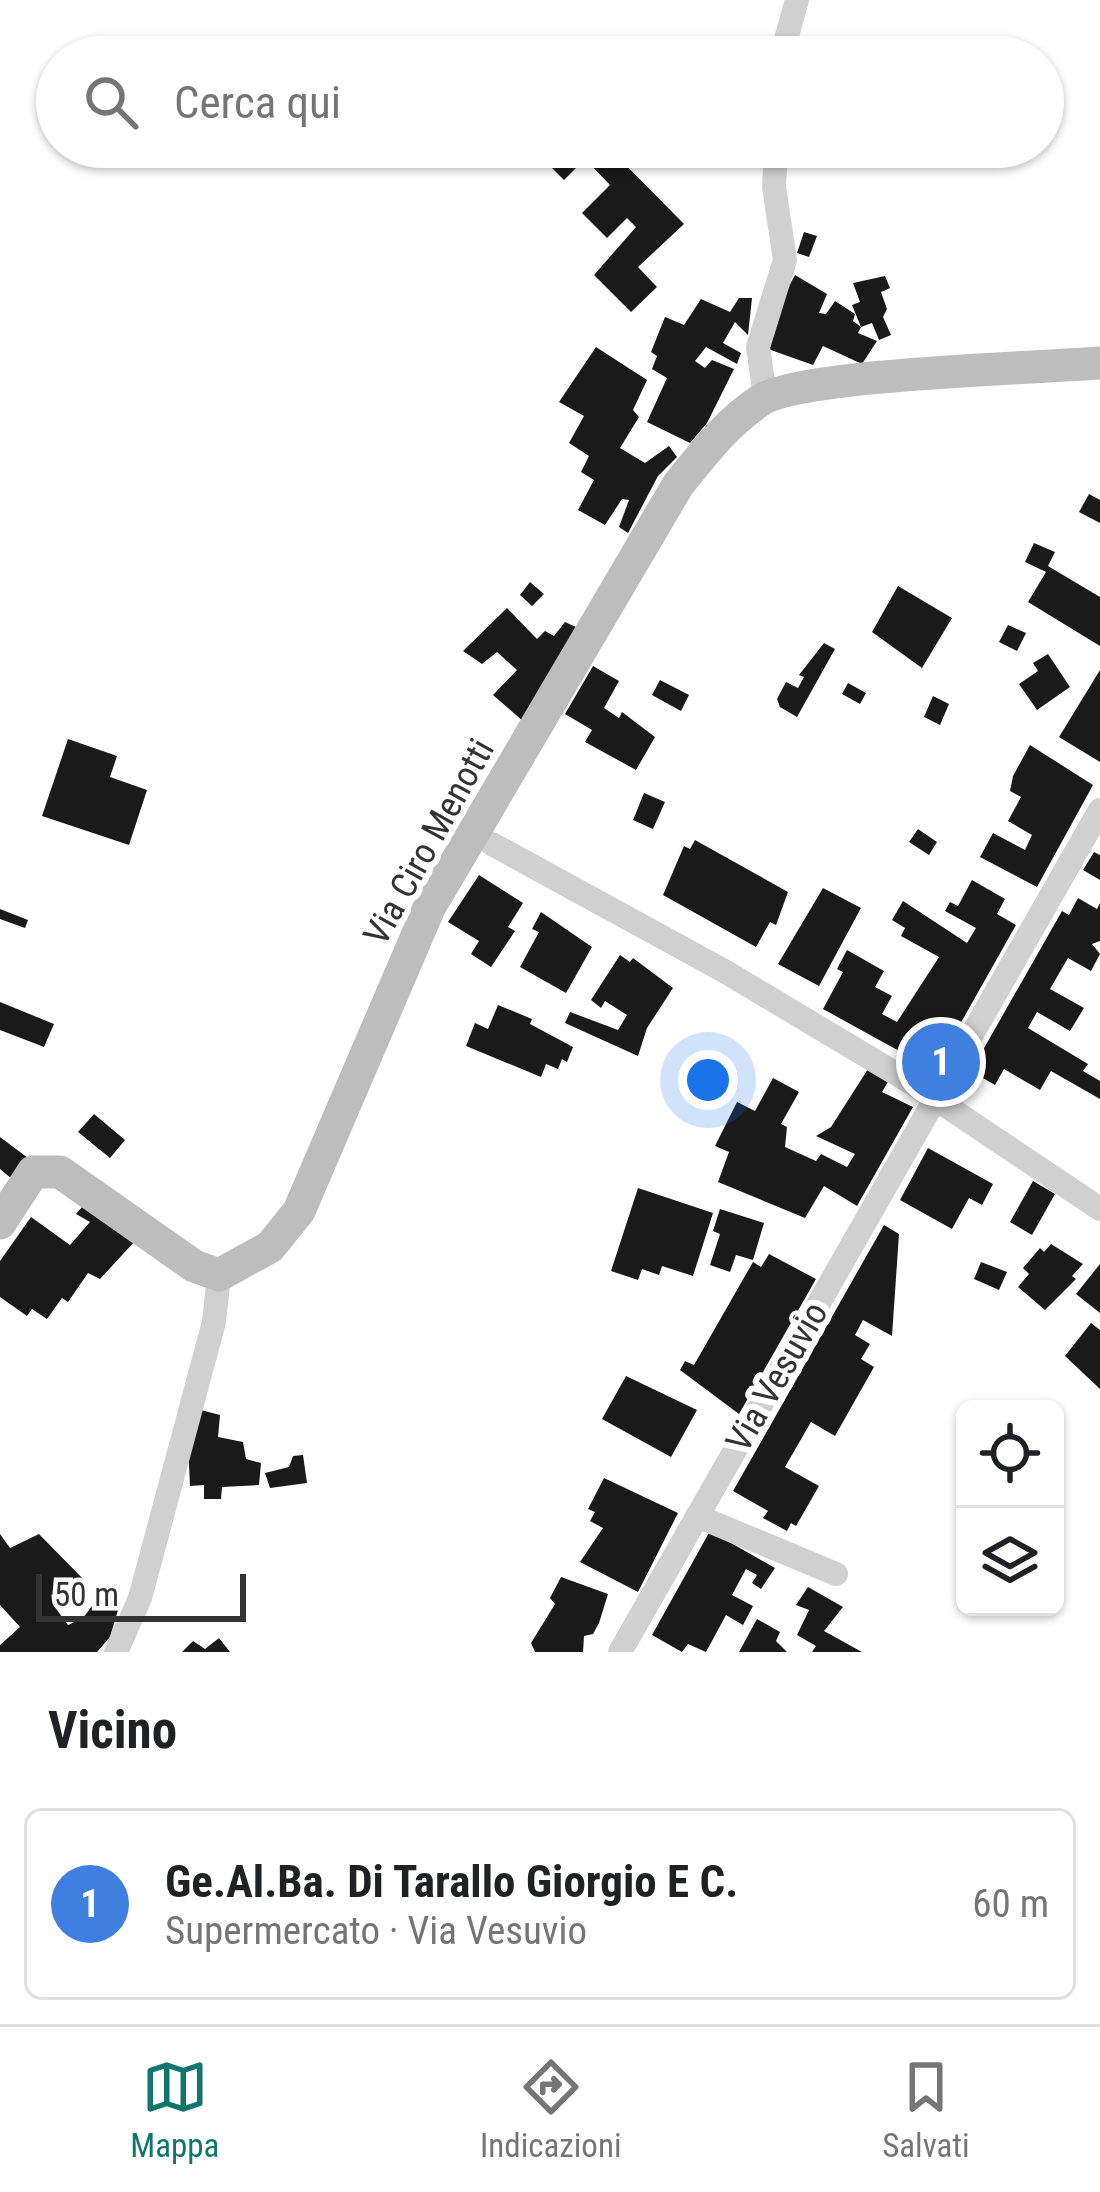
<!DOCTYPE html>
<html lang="it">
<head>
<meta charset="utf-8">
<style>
	:root { --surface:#fff; --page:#f2f2f2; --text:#202124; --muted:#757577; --line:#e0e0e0; --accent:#0f766e }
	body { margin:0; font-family:"Roboto Condensed",sans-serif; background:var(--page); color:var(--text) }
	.controls { position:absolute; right:36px; bottom:36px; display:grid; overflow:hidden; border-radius:18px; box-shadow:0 3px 9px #0004 }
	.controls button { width:108px; height:108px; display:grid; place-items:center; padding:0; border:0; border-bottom:3px solid var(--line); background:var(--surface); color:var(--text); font:60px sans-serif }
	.scale { position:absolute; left:36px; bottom:30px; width:210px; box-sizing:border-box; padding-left:12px; border:6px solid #333; border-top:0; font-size:33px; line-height:42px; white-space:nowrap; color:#333; -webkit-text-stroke:9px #fff; paint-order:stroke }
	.you { position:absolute; left:708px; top:1080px; width:42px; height:42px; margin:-30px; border:9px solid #fff; border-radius:50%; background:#1a73e8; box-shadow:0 0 0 18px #1a73e833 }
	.badge { display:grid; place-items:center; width:78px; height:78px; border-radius:50%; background:var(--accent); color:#fff; font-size:39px; font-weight:700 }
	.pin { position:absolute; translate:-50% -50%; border:6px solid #fff; box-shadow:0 3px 12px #0006 }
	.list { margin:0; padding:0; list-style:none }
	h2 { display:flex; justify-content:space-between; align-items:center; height:156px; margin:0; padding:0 48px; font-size:51px }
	h2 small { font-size:39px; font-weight:400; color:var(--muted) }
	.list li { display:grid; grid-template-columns:78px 1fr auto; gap:36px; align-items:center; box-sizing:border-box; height:192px; margin:0 24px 24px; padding:0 24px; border:3px solid var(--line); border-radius:18px }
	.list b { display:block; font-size:45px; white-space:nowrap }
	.list p { margin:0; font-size:39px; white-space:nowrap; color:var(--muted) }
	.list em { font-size:39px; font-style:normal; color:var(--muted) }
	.icon { flex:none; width:66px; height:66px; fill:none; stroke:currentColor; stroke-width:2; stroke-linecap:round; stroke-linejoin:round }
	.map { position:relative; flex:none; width:1100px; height:1652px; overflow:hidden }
	.search { position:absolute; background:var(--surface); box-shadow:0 3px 9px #0004; left:36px; right:36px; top:36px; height:132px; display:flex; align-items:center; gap:30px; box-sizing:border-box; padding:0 42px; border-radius:66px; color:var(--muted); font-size:45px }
	.sheet { height:372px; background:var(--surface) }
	nav { display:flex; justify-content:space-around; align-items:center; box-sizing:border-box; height:168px; border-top:3px solid var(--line); background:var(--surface); font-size:33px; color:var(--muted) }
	nav a { display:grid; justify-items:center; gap:6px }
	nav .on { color:var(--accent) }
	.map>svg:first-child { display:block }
</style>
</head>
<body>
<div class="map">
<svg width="1100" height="1652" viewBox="0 0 1100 1652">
	<rect width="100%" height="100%" fill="#fff"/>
	<path fill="#1a1a1a" d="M560,147H608L684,224L638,267L657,287L631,312L594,275L636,227L627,218L607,238L582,213L610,185L585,159L564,180L545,161Z
		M804,232L817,236L809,257L797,253Z
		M795,275L827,294L819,313L826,314L835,301L855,314L853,321L861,327L852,305L860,302L853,283L885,276L890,288L881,292L887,309L883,317L891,335L879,340L872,323L861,327L858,333L877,341L862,364L823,346L813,365L768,349L778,322L771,320Z
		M739,298H752L748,335L735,322L723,343L741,353L737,364L706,347L695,361L705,368L712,360L734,369L707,423L690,443L647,422L667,378L652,369L657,356L651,352L665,317L684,325L701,299L730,312Z
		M596,347L647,380L633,410L639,417L620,448L645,463L669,446L677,457L658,476L628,533L619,527L629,500L622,499L605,525L578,510L594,480L581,472L589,456L569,443L584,416L559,402Z
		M1089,494L1100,500V523L1079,512Z
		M1034,543L1055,552L1048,566L1100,597V646L1028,602L1046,572L1025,562Z
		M530,582L544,594L532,606L520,595Z
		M898,586L952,618L922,668L872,632Z
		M507,608L537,639L545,631L554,636L565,622L576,627L524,722L493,695L517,670L497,652L482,664L463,651Z
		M1008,625L1026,633L1017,651L999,642Z
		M824,643L835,649L797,717L780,707L777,699L786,682L798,688L804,677L799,675Z
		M1048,654L1070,687L1037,710L1019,684L1038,671L1033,663Z
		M593,666L619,681L604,708L619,718L622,712L655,737L636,770L585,742L592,730L565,714Z
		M1100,670V762L1059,737Z
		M660,680L689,695L681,711L652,695Z
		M848,683L866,693L860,704L842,694Z
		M933,696L949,704L940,725L924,717Z
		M68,739L117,756L110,777L147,790L129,845L42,816Z
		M1030,745L1093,785L1037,887L980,857L993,833L1025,850L1032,835L1008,821L1021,797L1010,791L1013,776Z
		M644,793L665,802L653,829L633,820Z
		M918,829L937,842L929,855L909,842Z
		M695,840L788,892L776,925L770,922L756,947L663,895L684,846L690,849Z
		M1094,852L1100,855V880L1083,870Z
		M479,875L523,903L508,927L515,931L491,967L471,954L479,941L448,922Z
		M972,880L1005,899L997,914L1016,925L946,1049L917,1033L911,1044L936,1058L930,1068L823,1009L843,972L837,969L847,950L884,971L875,987L892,996L882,1014L897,1022L939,957L901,936L905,928L892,920L903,901L967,943L976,928L945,911L950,902L958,906Z
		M823,888L861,908L819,986L778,964Z
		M1078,898L1097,909L1100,903V941L1092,944L1100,954L1091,971L1068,958L1050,989L1084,1008L1070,1031L1037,1012L1028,1028L1088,1064L1083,1071L1100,1081V1099L1051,1071L1040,1090L1004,1069L995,1085L971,1071L1062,911L1069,915Z
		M0,909L28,920L25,928L0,919Z
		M541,912L592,947L566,993L520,967L539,932L532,929Z
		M620,955L630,962L633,958L673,988L647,1028L638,1056L565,1023L570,1012L618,1030L627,1015L605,1001L601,1008L591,1000Z
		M0,1002L54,1024L44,1047L0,1030Z
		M498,1005L532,1019L530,1024L573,1047L567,1062L562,1059L558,1069L546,1064L541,1077L466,1046L475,1023L488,1029Z
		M868,1069L888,1082L882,1092L913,1107L857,1206L824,1186L805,1218L718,1182L729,1152L715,1146L737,1102L755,1111L773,1078L799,1092L781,1124L787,1127L785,1147L816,1161L821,1154L847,1167L855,1154L816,1136L831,1127Z
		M94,1114L125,1140L110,1158L78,1132Z
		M0,1137L28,1158L12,1179L0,1169Z
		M928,1148L993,1184L982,1205L969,1198L952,1229L900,1200Z
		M1033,1181L1055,1194L1032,1235L1010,1222Z
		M638,1188L713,1213L693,1276L662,1266L659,1275L642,1269L638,1280L611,1271Z
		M88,1200L136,1240L100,1279L88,1273L68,1302L62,1298L47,1319L32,1309L27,1316L0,1297V1261L31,1217L70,1245L90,1222L76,1214Z
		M720,1209L764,1223L753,1260L736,1255L730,1272L710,1265L720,1234L713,1231Z
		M884,1225L899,1234L892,1336L863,1320L855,1335L870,1344L861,1359L874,1367L835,1436L811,1422L785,1467L819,1486L796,1526L791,1523L787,1531L763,1518L768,1511L733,1491Z
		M1051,1244L1083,1264L1072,1276L1076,1279L1045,1310L1018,1287L1029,1274L1023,1268L1040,1248L1044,1252Z
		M769,1254L816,1279L739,1414L680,1370L685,1361L694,1365L753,1262L761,1267Z
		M981,1262L1007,1272L999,1290L974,1279Z
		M1100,1264V1313L1076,1294Z
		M1091,1323L1100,1330V1389L1065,1356Z
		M626,1376L697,1410L671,1457L602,1419Z
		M197,1409L220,1415L218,1437L243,1442L246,1459L261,1463L259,1485L222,1487L221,1499H204V1485L190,1486L188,1444Z
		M303,1455L307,1483L270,1488L265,1473L289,1467L293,1456Z
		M604,1478L678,1513L638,1592L580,1562L603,1528L590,1521L595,1512L588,1509Z
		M710,1531L775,1568L761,1589L752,1583L757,1575L746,1569L732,1595L753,1606L743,1625L726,1615L706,1652L688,1644L682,1652L652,1635Z
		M0,1534L10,1548L39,1534L85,1581L54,1606L68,1625L83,1618L98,1598L118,1610L110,1637L97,1652H0V1645L20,1627L0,1605Z
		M561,1577L608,1594L599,1623L593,1634L584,1636L583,1652H535L531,1643L555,1604L550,1598Z
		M808,1587L843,1607L824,1631L862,1652H812L816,1646L797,1635L809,1610L796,1605Z
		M757,1619L780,1632L776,1641L787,1652H739Z
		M219,1638L230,1652H182L193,1641L205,1649Z"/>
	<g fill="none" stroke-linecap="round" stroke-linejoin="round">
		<path stroke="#d0d0d0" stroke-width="24" d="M781,57L797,0
			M765,397L758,347L785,260L774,187L776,147
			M492,844L726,972L915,1085L1100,1209
			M697,1516L836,1574
			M116,1652L140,1598L214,1322L219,1275
			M620,1652L1100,810"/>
		<path stroke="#bdbdbd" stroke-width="33" d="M0,1223L33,1172H60L194,1266L219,1275L270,1247L299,1211L429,908L678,485C703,454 727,422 761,400C802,374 1038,368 1100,363"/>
	</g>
	<g text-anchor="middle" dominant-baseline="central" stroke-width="12" stroke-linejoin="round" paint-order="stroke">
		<g font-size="36" fill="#333" stroke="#fff">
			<text transform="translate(429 842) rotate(-61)">Via Ciro Menotti</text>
			<text transform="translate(777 1377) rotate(-60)">Via Vesuvio</text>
		</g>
	</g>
</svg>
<div class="controls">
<button><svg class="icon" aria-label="locate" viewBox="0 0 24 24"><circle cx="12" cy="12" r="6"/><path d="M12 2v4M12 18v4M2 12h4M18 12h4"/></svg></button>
<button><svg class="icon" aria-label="layers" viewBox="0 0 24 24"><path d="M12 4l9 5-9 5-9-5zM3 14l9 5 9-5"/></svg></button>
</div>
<div class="scale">50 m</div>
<div class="you"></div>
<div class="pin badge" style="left:941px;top:1062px;background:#3f7fe0">1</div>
<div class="search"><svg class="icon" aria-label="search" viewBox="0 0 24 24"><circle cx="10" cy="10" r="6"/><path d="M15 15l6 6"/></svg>Cerca qui</div>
</div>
<section class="sheet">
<h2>Vicino<small></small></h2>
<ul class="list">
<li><span class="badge" style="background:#3f7fe0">1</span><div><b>Ge.Al.Ba. Di Tarallo Giorgio E C.</b><p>Supermercato · Via Vesuvio</p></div><em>60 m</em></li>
</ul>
</section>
<nav>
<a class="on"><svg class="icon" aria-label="map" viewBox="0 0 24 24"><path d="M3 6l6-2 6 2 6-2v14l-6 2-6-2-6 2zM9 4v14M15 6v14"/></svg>Mappa</a>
<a><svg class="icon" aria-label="directions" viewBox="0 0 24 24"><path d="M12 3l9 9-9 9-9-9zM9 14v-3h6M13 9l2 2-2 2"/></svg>Indicazioni</a>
<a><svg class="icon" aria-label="saved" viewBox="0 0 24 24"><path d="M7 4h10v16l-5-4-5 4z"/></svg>Salvati</a>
</nav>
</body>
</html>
